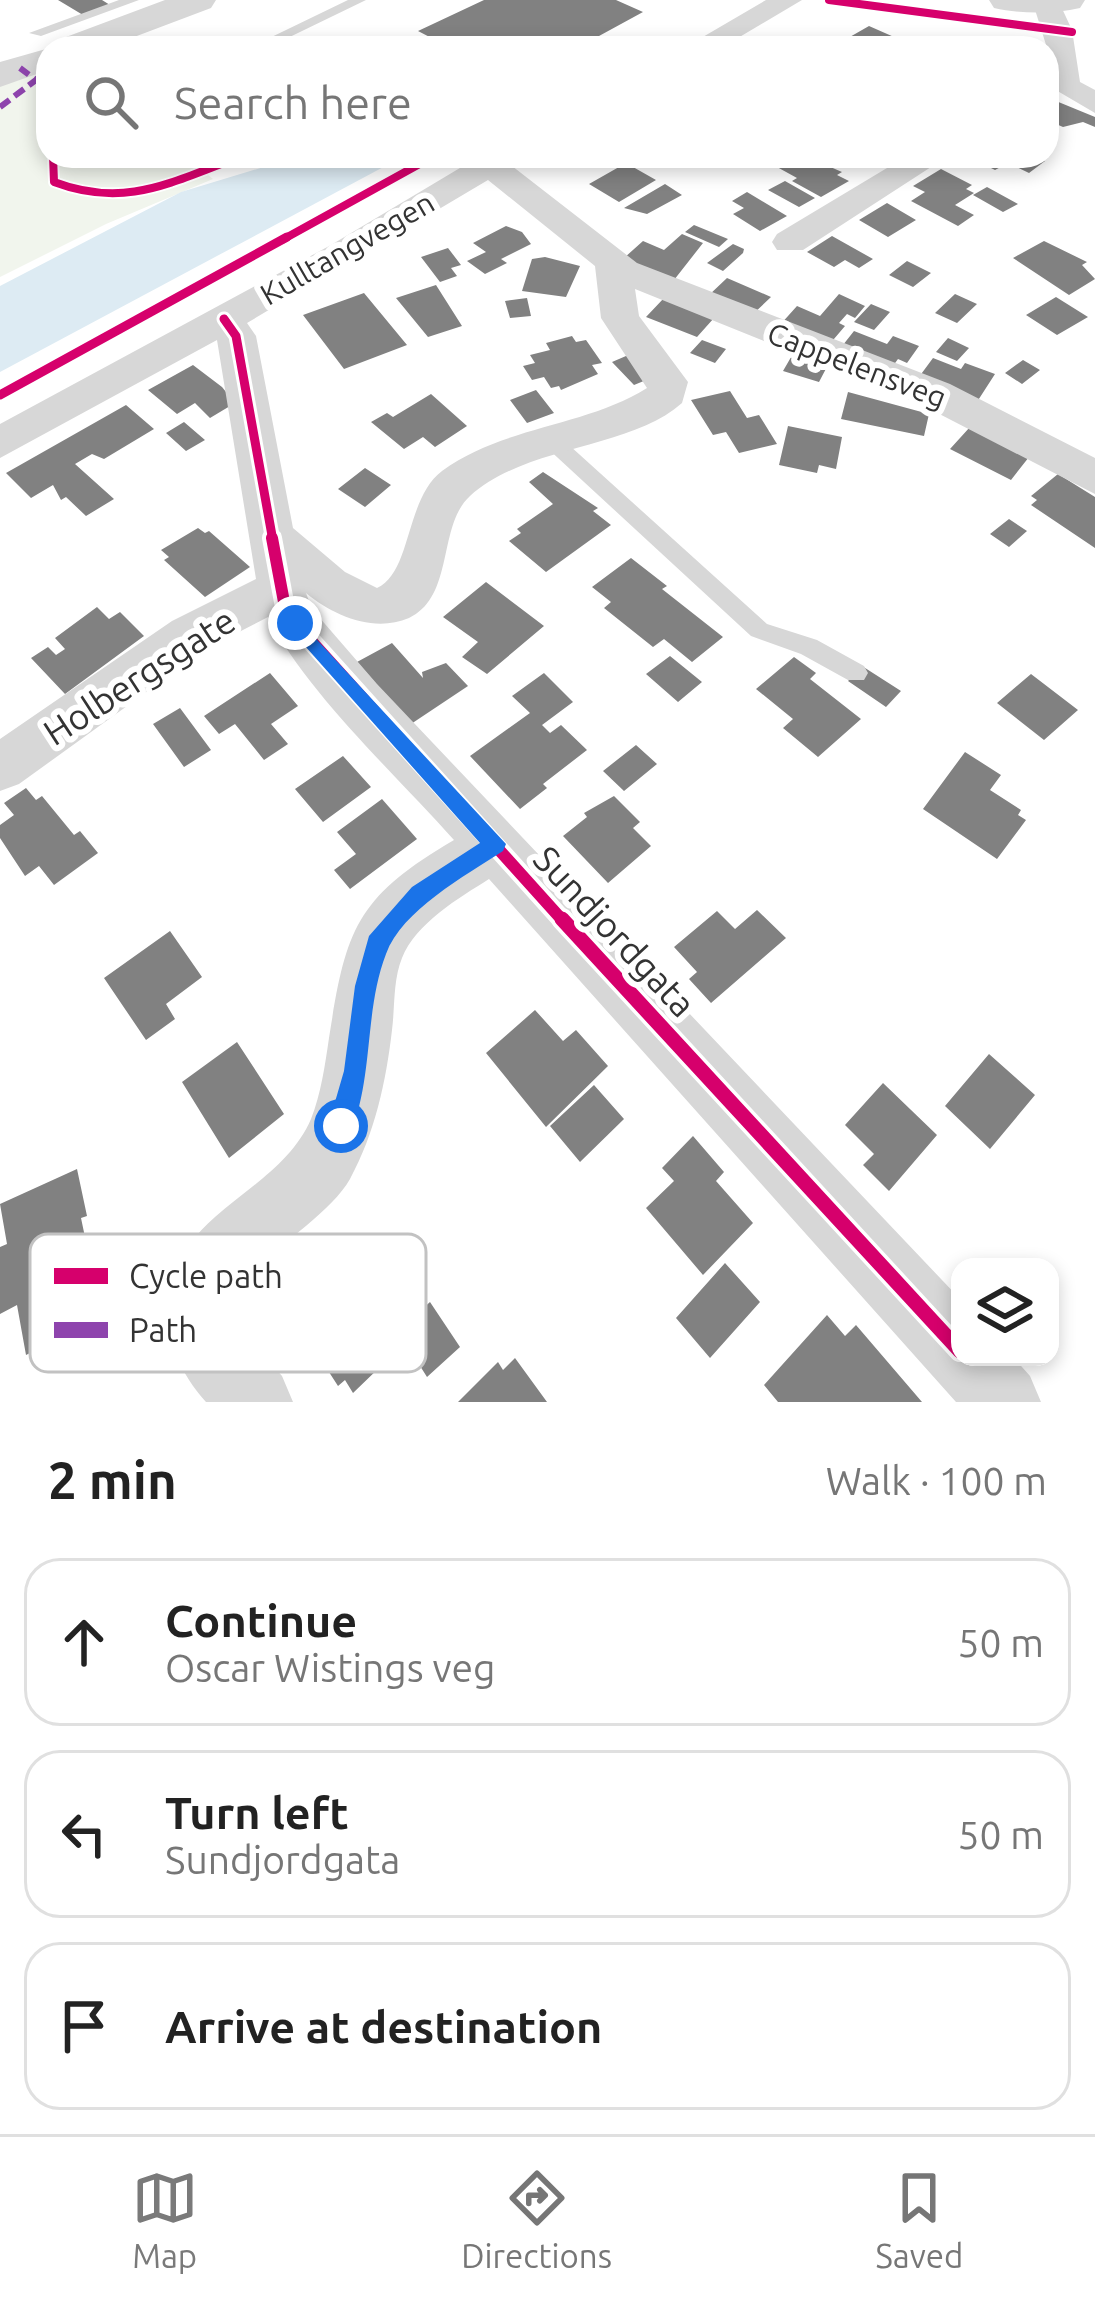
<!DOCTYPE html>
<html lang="en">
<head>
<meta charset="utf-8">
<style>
	:root { --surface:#fff; --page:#f6f6f6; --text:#222; --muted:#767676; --line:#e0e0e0; --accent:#7a7a7a }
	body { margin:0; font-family:Ubuntu,sans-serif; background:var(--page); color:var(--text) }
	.controls { position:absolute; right:36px; bottom:36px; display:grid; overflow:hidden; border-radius:24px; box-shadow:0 6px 18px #0003 }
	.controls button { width:108px; height:108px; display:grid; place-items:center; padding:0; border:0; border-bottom:3px solid var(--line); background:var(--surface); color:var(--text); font:60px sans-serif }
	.stop { position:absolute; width:36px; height:36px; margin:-27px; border:9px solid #1a73e8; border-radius:50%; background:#fff }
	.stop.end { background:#1a73e8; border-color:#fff; box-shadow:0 3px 12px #0008 }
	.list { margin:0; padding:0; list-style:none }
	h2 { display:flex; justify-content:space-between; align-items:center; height:156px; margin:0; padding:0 48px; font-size:51px }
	h2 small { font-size:39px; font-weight:400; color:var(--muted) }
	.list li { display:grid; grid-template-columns:78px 1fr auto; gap:36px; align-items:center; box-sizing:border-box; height:168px; margin:0 24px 24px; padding:0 24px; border:3px solid var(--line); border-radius:36px }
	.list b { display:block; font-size:45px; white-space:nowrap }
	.list p { margin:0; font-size:39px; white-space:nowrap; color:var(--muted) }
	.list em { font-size:39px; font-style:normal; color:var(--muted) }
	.icon { flex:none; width:66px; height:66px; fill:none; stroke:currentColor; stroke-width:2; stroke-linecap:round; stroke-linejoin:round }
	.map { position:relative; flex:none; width:1095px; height:1402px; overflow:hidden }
	.search { position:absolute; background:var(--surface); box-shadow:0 6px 18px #0003; left:36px; right:36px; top:36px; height:132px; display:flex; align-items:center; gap:30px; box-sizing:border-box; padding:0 42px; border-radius:36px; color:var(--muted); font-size:45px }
	.sheet { height:732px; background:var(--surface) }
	nav { display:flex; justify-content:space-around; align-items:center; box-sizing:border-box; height:168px; border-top:3px solid var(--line); background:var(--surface); font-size:33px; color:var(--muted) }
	nav a { display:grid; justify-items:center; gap:6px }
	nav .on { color:var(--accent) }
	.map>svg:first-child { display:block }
</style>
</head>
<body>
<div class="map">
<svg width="1095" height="1402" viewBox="0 0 1095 1402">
	<rect width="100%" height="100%" fill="#fff"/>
	<path fill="#f1f5ed" d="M48,64V156H184L213,179L106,224L0,277V83Z"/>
	<path fill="#ddebf3" d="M300,156H404L0,372V286L181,192Z"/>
	<path fill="#818181" d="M58,0H102L110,5L83,15Z
		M484,0H616L643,12L577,48H438L445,45L418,31Z
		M869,26L894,37L912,44L871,48L850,42L853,40L848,38Z
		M1056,101L1095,117V127L1083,122L1063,127L1047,120V107Z
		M775,156H805L842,172L837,175L849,181L821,197L792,181L797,178L777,167L786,162Z
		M967,156H1035L1045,161L1029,173L1008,163L995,170Z
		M626,163L656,180L619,202L589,184Z
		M941,169L972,185L966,189L974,193L955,205L974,215L958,226L911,201L925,192L913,186Z
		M785,181L815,198L799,207L768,190Z
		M665,184L682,195L647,214L624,208Z
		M987,187L1018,204L1003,212L973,195Z
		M747,192L787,216L760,231L733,214L744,208L732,201Z
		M887,203L916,220L888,237L859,220Z
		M694,225L728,239L719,247L685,232Z
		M506,226L522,232L531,244L501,259L507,263L485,274L467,261L486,252L473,243Z
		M682,234L703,243L674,280L624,258L643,241L664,250Z
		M832,236L873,259L859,268L845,260L834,267L807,252Z
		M1044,241L1087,262L1082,265L1095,279L1069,295L1013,258Z
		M733,244L744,249L743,253L723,271L707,263Z
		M448,248L461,265L451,268L457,276L440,282L421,257Z
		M545,257L580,266L566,297L522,291L532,259Z
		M907,261L931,273L913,287L889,275Z
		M727,278L771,297L752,315L708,296Z
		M436,285L462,326L428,337L396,298Z
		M364,293L407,345L344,369L303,315Z
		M839,294L865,306L855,318L847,314L839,323L845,326L828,346L779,326L797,306L820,316Z
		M955,294L977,304L957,323L935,313Z
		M1056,297L1088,317L1057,335L1026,315Z
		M527,298L531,316L510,318L505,301Z
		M664,298L714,318L697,337L646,317Z
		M871,304L890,312L874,330L854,322Z
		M854,331L887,344L893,336L919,346L907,363L898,359L890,370L839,350Z
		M572,336L576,342L586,340L602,363L592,365L598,374L561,390L559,386L551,388L544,377L532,380L523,366L535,363L530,355L550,350L546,343Z
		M948,338L969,348L957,361L936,352Z
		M702,340L726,349L715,363L690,353Z
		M794,352L829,363L819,382L783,371Z
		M633,353L656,376L634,385L612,362Z
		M933,358L961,369L965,363L995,374L975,405L916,381Z
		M1023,360L1040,370L1022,384L1005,373Z
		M193,365L222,387L235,403L210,418L195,403L177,414L148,390Z
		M536,390L554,413L527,423L510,400Z
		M730,391L747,418L759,415L777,444L739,453L726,432L713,435L691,400Z
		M848,392L929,414L924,436L841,419Z
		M431,394L467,426L435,447L423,437L404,449L371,422L387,413L393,417Z
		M126,405L154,429L104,459L92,454L75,464L114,499L86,516L66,497L61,500L53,485L31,498L6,473Z
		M184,422L205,440L186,451L166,433Z
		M788,426L842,437L836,469L819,465L817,473L779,465Z
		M970,427L1029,457L1011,480L950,449Z
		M365,468L391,485L365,507L338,489Z
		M543,472L598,508L593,511L611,525L546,572L509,541L521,533L517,529L553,504L529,482Z
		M1058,474L1095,497V548L1031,505L1037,500L1031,496Z
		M1009,519L1027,531L1009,547L990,534Z
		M198,528L205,533L209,531L250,567L205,597L164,560L169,557L161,550Z
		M631,558L667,586L662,589L723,637L692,662L664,639L653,647L604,608L611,602L592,587Z
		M486,582L544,626L487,674L462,657L478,642L443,617Z
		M97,607L109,619L120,612L144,636L65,694L31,658L48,647L56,655L65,649L55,638Z
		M392,643L423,678L422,672L446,663L468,686L411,724L357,662Z
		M670,656L702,682L678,702L646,674Z
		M794,657L816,673L810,679L861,719L818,757L783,728L793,719L756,689Z
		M862,666L901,691L886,707L848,681Z
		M270,673L298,706L271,724L288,744L264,760L235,724L219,734L204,716Z
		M544,673L573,702L542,725L550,733L561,725L587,750L543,784L547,788L520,809L470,756L530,713L512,696Z
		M1031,674L1078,710L1044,740L997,703Z
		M180,708L211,750L184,767L153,724Z
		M636,745L657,764L624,791L603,771Z
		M965,752L1001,775L990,790L1021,810L1018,815L1026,820L997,859L923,809Z
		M343,756L371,787L323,822L295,789Z
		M26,788L36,800L42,796L74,835L80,831L98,853L54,885L39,866L25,876L0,838V825L14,815L4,803Z
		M614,796L640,822L633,828L651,846L608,883L563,836L587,817L584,813Z
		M382,799L417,839L350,889L334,870L356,854L337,832Z
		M757,910L786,938L711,1003L689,979L697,972L674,947L717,911L735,929Z
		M170,931L202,977L166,1004L175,1019L146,1040L104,978Z
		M535,1010L563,1041L576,1030L608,1066L546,1127L486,1053Z
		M237,1042L284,1114L229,1158L182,1082Z
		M989,1054L1035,1095L990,1149L945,1106Z
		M883,1083L937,1135L889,1191L863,1165L874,1154L845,1125Z
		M594,1085L624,1119L580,1162L550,1126Z
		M693,1136L724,1172L716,1181L753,1223L703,1275L646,1208L674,1181L662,1168Z
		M77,1169L87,1216L81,1218L102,1318L78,1329L81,1342L58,1352L56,1340L26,1355L17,1305L0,1314V1247L7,1244L0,1204Z
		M354,1251L403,1323L373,1352L381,1366L353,1393L345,1380L338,1386L289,1310Z
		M725,1263L760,1302L710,1358L676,1318Z
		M430,1302L460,1347L427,1377L398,1331Z
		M827,1315L845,1336L856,1325L922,1402H778L764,1385Z
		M515,1358L547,1402H458L498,1362L503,1370Z"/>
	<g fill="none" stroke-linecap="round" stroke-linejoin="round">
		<path fill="#d7d7d7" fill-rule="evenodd" d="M119,0H139L41,36L29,33Z
			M348,0H366L267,48H249Z
			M552,434L559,436L767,624L817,640L864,666L868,673L864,680H848L801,654L751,636L545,446L542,441Z"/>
		<path fill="#d7d7d7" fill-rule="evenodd" d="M766,0H802L721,48H684Z
			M1032,0L1059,2L1072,30L1080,82L1095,90V113L1049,86L1047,48Z
			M480,156H521L512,166L637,263L950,384L1095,458V494L920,404L635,289L639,316L688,382L682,403C631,449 526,445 470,496C437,526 455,596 409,618C374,633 334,616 306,593L312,609L377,684L960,1299V1357H1013L1030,1376L1041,1402H956L489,879C459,898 416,923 402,958C393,980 395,1007 392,1030C386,1082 375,1133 350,1179C323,1227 227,1268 236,1324L282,1376L293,1402H206C152,1341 153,1271 215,1217C249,1187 292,1163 311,1119C321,1094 325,1065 329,1038C346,930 355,898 454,840C396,775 306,692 268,617L206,649L19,784L0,791V739L172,621L256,579L217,340L0,458V424L331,245ZM488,180L595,266L601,318L647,388C585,427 503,426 442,471C405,499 412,572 377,588L345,572L293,528L256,336L247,323Z
			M907,156H948L803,250H777L772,242L777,234Z"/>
		<path fill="#d7d7d7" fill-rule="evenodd" d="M165,0H216L211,8L105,48H48V70L0,87V62L53,47L58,40Z
			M989,0H1085L1080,8C1054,14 1020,14 994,8Z"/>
		<path stroke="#8e44ad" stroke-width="6" stroke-dasharray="12 6" stroke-linecap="butt" d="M0,107L36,80L20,68"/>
		<g stroke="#fff" stroke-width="12">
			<path id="cycleway-far3" d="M829,0L1072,32
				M53,156L54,182C128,210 174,180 243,156
				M282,240L434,156"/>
		</g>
		<g stroke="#fff" stroke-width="15">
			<path id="cycleway-far2" d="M224,319L236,336L273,541
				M0,395L287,237"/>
		</g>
		<g stroke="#fff" stroke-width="20">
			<path id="cycleway-far1" d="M272,538L284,602L295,623L564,922"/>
		</g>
		<g stroke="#fff" stroke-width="22">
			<path id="cycleway" d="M562,919L960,1351"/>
		</g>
		<use href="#cycleway-far3" stroke="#d6006c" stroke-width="8"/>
		<use href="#cycleway-far2" stroke="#d6006c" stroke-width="9"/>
		<use href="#cycleway-far1" stroke="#d6006c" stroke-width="12"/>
		<use href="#cycleway" stroke="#d6006c" stroke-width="15"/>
	</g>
	<path fill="#1a73e8" d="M295,616L506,844L503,851C465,876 402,910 386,954C364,1011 374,1076 350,1135L341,1138L332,1135L328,1126L344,1071L355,986L369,936L412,887L480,843L289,628V618Z"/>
	<g text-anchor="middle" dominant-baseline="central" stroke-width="12" stroke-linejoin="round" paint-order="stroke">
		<g font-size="30" fill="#333" stroke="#fff">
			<text transform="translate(347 248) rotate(-30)">Kulltangvegen</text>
			<text transform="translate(857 365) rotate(21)">Cappelensveg</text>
		</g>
		<g font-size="36" fill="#333" stroke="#fff">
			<text transform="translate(139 676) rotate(-33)">Holbergsgate</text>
			<text transform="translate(615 931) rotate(47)">Sundjordgata</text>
		</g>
	</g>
	<rect x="30" y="1234" width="396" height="138" rx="18" fill="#fff" stroke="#c2c2c2" stroke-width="3"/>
	<rect x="54" y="1268" width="54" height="16" fill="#d6006c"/>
	<rect x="54" y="1322" width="54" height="16" fill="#8e44ad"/>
	<g font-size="33" fill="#333">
		<text x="129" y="1288">Cycle path</text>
		<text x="129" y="1342">Path</text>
	</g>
</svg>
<div class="controls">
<button><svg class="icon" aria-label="layers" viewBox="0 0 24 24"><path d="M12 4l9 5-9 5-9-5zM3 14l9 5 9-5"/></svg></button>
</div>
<div class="stop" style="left:341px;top:1126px"></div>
<div class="stop end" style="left:295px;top:623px"></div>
<div class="search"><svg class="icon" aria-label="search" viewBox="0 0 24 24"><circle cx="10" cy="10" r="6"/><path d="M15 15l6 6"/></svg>Search here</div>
</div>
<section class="sheet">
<h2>2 min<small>Walk · 100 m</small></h2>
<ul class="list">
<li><svg class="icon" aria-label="ahead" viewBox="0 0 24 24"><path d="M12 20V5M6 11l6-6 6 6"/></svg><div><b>Continue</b><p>Oscar Wistings veg</p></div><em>50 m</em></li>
<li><svg class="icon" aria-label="left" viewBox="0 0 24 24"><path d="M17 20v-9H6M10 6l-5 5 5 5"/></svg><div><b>Turn left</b><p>Sundjordgata</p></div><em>50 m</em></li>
<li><svg class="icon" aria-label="arrive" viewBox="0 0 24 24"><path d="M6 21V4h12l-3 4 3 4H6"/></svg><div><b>Arrive at destination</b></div></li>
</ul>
</section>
<nav>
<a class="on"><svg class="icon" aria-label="map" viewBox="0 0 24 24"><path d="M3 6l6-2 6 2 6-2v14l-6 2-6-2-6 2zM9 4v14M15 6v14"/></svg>Map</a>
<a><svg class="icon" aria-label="directions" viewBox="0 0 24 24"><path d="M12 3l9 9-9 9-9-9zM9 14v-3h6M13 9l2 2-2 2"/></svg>Directions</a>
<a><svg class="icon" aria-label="saved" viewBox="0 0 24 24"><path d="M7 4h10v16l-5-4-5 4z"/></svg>Saved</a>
</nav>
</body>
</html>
